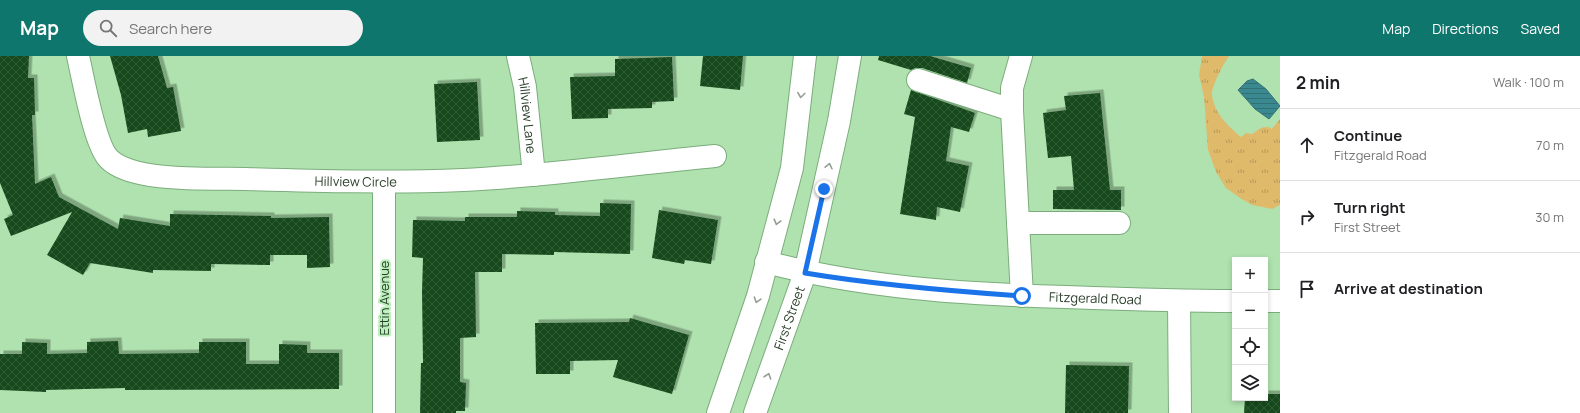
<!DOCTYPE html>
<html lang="en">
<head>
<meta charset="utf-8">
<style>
	:root { --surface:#fff; --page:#f2f2f2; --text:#202124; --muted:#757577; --line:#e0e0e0; --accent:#0f766e }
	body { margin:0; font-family:Manrope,sans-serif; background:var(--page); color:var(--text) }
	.controls { position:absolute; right:12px; bottom:12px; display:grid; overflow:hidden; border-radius:0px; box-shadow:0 2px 6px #0003 }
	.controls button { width:36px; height:36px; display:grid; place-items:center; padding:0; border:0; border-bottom:1px solid var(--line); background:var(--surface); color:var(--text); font:20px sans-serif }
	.stop { position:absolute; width:12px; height:12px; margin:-9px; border:3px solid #1a73e8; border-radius:50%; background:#fff }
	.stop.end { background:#1a73e8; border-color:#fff; box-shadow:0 1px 4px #0008 }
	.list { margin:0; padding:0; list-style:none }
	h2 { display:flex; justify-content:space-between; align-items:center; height:52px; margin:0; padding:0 16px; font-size:17px }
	h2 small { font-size:13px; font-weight:400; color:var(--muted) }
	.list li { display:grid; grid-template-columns:26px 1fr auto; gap:12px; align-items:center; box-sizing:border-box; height:72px; padding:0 16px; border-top:1px solid var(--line) }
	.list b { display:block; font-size:15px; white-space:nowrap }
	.list p { margin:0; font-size:13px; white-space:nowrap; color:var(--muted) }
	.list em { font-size:13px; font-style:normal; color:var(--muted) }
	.icon { flex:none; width:22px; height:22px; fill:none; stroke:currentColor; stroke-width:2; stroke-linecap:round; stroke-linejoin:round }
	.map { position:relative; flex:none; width:1280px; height:357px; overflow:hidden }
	header { display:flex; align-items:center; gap:24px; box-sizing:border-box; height:56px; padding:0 20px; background:var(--accent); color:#fff }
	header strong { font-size:19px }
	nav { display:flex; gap:22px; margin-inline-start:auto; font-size:14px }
	.search { width:280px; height:36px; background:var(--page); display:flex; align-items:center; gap:10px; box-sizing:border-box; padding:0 14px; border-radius:22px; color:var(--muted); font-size:15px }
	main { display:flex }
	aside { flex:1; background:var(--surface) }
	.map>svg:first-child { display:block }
</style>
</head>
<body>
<header>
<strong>Map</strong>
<div class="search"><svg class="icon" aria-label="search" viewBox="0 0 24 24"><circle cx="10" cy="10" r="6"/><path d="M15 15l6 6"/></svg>Search here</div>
<nav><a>Map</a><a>Directions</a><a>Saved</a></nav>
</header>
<main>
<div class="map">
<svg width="1280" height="357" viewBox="0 0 1280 357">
	<defs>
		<pattern id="grass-tufts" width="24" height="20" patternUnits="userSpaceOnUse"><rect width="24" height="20" fill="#dfba6b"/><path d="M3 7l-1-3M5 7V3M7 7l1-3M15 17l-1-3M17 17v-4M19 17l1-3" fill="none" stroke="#b59958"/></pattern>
		<pattern id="water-rules" width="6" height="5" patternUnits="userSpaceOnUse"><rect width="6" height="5" fill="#3a8890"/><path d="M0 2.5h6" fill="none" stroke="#317176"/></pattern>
		<pattern id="building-cross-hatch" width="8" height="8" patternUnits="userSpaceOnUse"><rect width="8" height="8" fill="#19481d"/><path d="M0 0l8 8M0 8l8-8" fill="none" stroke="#325b35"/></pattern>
		<filter id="shadow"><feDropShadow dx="3.5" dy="-3.5" stdDeviation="0" flood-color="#0004"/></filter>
	</defs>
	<rect width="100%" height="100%" fill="#afe2af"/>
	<path fill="url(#grass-tufts)" d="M1202,0H1229C1224,7 1211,31 1212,39C1214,57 1228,70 1241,81L1246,77L1252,78C1259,73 1263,69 1271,72V74L1280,63V149L1272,153L1252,149L1240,142L1226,132L1216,116L1208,94L1204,41L1199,19Z"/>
	<path fill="url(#water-rules)" stroke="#357271" d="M1253,23L1266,33L1280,50L1269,63L1255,53L1238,34L1247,25Z"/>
	<path fill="url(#building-cross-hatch)" filter="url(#shadow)" d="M0,0H29L28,22H34L35,59H32L35,128L51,121L59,141L118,173L120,162L170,170V158L271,160V162L329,161L330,211L307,212V199H270V209L211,208V215L153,214V217L90,207L83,219L47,199L72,156L11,180L4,163L13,159L0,127Z
		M110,0H158L167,32L173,31L181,75L148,81L147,73L128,77L121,39Z
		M703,0H743L740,34L700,30Z
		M879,0H930L971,12L967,27L922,12H916L911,14L878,4Z
		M672,1L674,45L652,46V52L608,53V62L572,63L570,21L615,20V3Z
		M477,26L480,84L437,86L434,28Z
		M911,34L975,57L969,76L951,71L946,105L969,110L960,156L937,151L936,164L900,158L915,61L904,58Z
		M1100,37L1110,134H1121V154L1053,153V134H1074L1071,100L1048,102L1043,57L1066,54L1064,40Z
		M600,147L631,148L630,198L554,196V199L502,198V216H475L476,281L460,282V326L466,327L465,355H456V357H420L421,307H423L422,236L423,202L412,201L413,164L465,165V161H517V155L555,156V159L600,160Z
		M659,154L718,164L711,208L685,204L684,208L652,202Z
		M630,262L689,279L672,338L613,321L618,304L570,305V318H536L535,267L629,266Z
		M118,285L119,298L199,297V286H246V308H279V288L307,289V297H339V333L125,334V332L46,334V336L0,334V298H22V286L47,287V298L87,297V286Z
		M1066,309L1129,310L1128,357H1065Z
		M1265,338H1280V357H1244L1245,342H1265Z"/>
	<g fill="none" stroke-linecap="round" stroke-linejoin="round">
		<g stroke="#7bad7c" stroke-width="24">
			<g id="minor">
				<path id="s1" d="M78,0C83,22 95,90 109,103C133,127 212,122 246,123C318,125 391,127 463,124C547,120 631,108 715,100"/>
				<path id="s2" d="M518,0L525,31L534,119"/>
				<path d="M1021,0L1012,32V54L1022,240"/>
				<path d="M918,24L1012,54"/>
				<path d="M384,126V357"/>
				<path d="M1018,167H1119"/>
				<path d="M1179,245L1180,357"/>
			</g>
		</g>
		<g stroke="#7bad7c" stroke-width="24">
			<g id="major">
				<path id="s3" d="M766,206C863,232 965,238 1066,241C1122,243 1178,245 1235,245"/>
				<path d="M1265,245H1280"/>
				<path d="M718,357L758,240L792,112L805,0"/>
				<path id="s4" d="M755,357L805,217L839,65L850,0"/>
			</g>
		</g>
		<use href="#minor" stroke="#fff" stroke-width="22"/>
		<use href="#major" stroke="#fff" stroke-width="22"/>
	</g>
	<defs><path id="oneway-chevron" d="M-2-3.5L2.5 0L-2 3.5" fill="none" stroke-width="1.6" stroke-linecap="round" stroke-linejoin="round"/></defs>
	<g stroke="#949e94">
		<use href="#oneway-chevron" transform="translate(801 39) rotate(97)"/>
		<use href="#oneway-chevron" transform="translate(829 110) rotate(-77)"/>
		<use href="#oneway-chevron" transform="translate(777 166) rotate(105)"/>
		<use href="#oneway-chevron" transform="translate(757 244) rotate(108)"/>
		<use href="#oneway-chevron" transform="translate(768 320) rotate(-71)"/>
	</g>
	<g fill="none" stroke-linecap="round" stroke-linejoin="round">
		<path stroke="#1a73e8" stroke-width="5" d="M824,133L805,217C877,229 949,235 1022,240"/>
	</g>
	<g text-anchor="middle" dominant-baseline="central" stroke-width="4" stroke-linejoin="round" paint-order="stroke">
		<g font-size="13" fill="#293e29" stroke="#bbefbb">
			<text stroke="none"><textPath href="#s2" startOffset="60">Hillview Lane</textPath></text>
			<text stroke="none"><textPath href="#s1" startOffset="359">Hillview Circle</textPath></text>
			<text transform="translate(384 242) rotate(-90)">Ettin Avenue</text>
			<text stroke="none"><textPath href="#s3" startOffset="332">Fitzgerald Road</textPath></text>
			<text stroke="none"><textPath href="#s4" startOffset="101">First Street</textPath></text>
		</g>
	</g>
</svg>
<div class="controls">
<button>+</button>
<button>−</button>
<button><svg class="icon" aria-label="locate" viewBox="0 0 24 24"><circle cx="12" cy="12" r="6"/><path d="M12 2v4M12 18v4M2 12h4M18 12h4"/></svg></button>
<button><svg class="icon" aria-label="layers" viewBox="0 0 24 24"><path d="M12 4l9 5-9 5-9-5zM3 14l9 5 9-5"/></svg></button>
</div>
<div class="stop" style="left:1022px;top:240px"></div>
<div class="stop end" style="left:824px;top:133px"></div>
</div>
<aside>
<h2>2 min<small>Walk · 100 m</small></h2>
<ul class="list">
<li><svg class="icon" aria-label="ahead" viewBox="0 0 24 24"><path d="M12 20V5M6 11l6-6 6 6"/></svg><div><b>Continue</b><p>Fitzgerald Road</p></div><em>70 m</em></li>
<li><svg class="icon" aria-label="right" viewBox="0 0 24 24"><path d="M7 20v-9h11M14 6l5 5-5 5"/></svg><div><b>Turn right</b><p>First Street</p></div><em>30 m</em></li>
<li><svg class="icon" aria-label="arrive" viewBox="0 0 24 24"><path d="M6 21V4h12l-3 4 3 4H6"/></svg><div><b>Arrive at destination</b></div></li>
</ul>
</aside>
</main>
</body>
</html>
